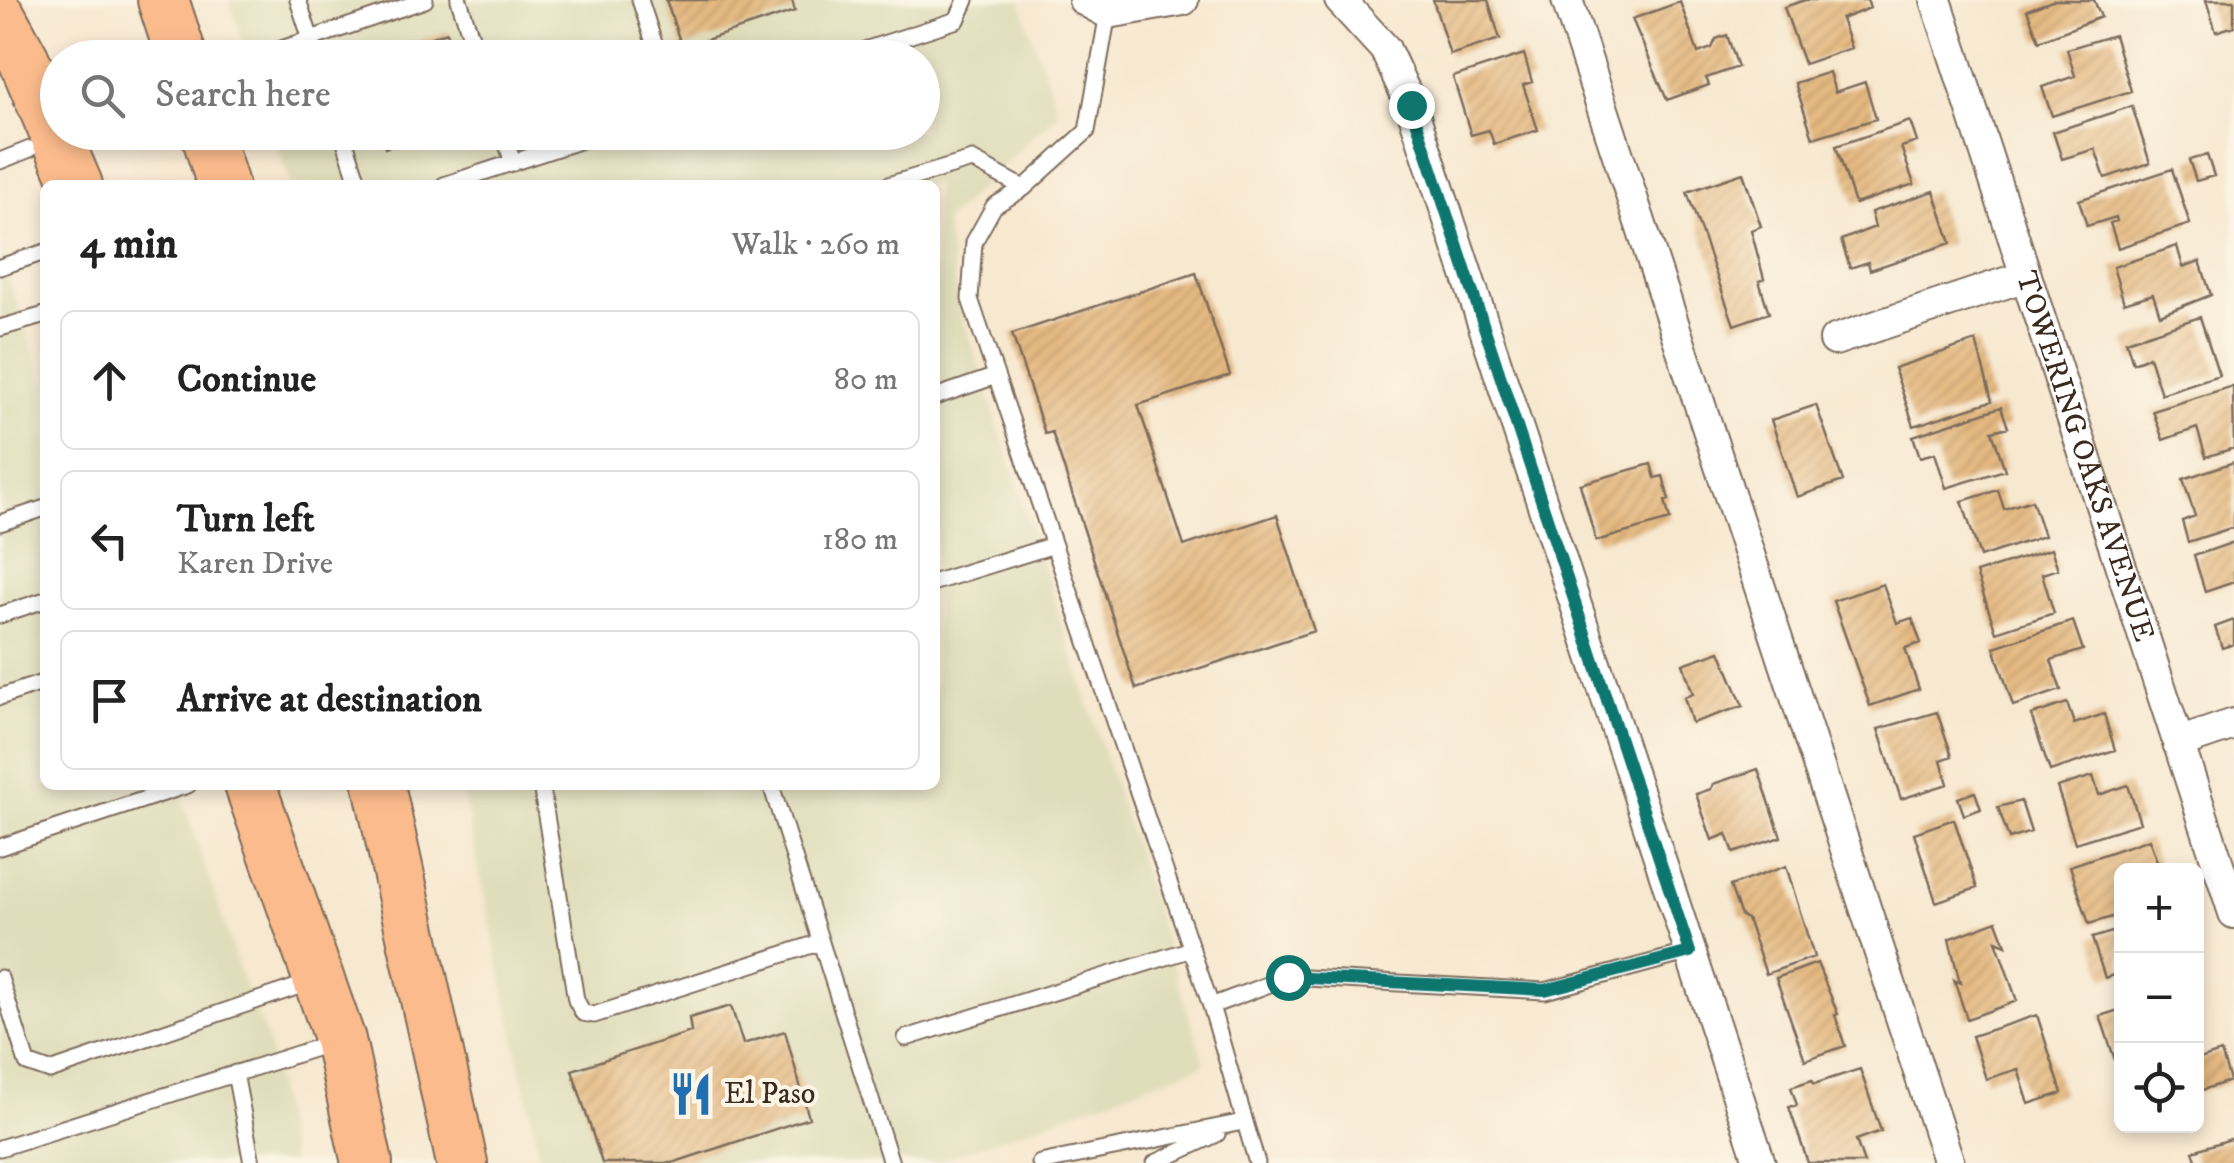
<!DOCTYPE html>
<html lang="en">
<head>
<meta charset="utf-8">
<style>
	:root { --surface:#fff; --page:#f6f6f6; --text:#222; --muted:#767676; --line:#e0e0e0 }
	body { margin:0; font-family:"IM FELL DW Pica",serif; background:var(--page); color:var(--text) }
	.controls { position:absolute; right:30px; bottom:30px; display:grid; overflow:hidden; border-radius:15px; box-shadow:0 5px 15px #0003 }
	.controls button { width:90px; height:90px; display:grid; place-items:center; padding:0; border:0; border-bottom:2px solid var(--line); background:var(--surface); color:var(--text); font:50px sans-serif }
	.stop { position:absolute; width:30px; height:30px; margin:-22px; border:8px solid #0f766e; border-radius:50%; background:#fff }
	.stop.end { background:#0f766e; border-color:#fff; box-shadow:0 2px 10px #0008 }
	.list { margin:0; padding:0; list-style:none }
	h2 { display:flex; justify-content:space-between; align-items:center; height:130px; margin:0; padding:0 40px; font-size:42px }
	h2 small { font-size:32px; font-weight:400; color:var(--muted) }
	.list li { display:grid; grid-template-columns:65px 1fr auto; gap:30px; align-items:center; box-sizing:border-box; height:140px; margin:0 20px 20px; padding:0 20px; border:2px solid var(--line); border-radius:15px }
	.list b { display:block; font-size:38px; white-space:nowrap }
	.list p { margin:0; font-size:32px; white-space:nowrap; color:var(--muted) }
	.list em { font-size:32px; font-style:normal; color:var(--muted) }
	.icon { flex:none; width:55px; height:55px; fill:none; stroke:currentColor; stroke-width:2; stroke-linecap:round; stroke-linejoin:round }
	.map { position:relative; flex:none; width:2234px; height:1163px; overflow:hidden }
	.search { position:absolute; background:var(--surface); box-shadow:0 5px 15px #0003; left:40px; top:40px; width:900px; height:110px; display:flex; align-items:center; gap:25px; box-sizing:border-box; padding:0 35px; border-radius:55px; color:var(--muted); font-size:38px }
	.panel { position:absolute; background:var(--surface); box-shadow:0 5px 15px #0003; left:40px; top:180px; width:900px; height:610px; border-radius:15px }
	.map>svg:first-child { display:block }
</style>
</head>
<body>
<div class="map">
<svg width="2234" height="1163" viewBox="0 0 2234 1163">
	<defs>
		<pattern id="building-hatch" width="6" height="6" patternUnits="userSpaceOnUse" patternTransform="scale(2.5)"><rect width="6" height="6" fill="#e5b981"/><path d="M-1 1l2-2M0 6l6-6M5 7l2-2" fill="none" stroke="#c59f6f"/></pattern>
	</defs>
	<rect width="100%" height="100%" fill="#fcf5e5"/>
	<filter id="ink" filterUnits="userSpaceOnUse"><feTurbulence type="fractalNoise" baseFrequency=".01" numOctaves="2"/><feDisplacementMap in="SourceGraphic" scale="20" xChannelSelector="R" yChannelSelector="G"/><feConvolveMatrix kernelMatrix="1 2 1 2 8 2 1 2 1" color-interpolation-filters="sRGB"/></filter>
	<filter id="wash" filterUnits="userSpaceOnUse"><feTurbulence type="fractalNoise" baseFrequency=".0048" numOctaves="4" result="noise"/><feDisplacementMap in="SourceGraphic" scale="40" xChannelSelector="R" yChannelSelector="G"/><feGaussianBlur stdDeviation="2.25" result="paint"/><feColorMatrix in="noise" values="0 0 0 0 0 0 0 0 0 0 0 0 0 0 0 0 0 1.4 0 .05"/><feComposite in="paint" operator="in"/></filter>
	<g filter="url(#wash)">
		<rect width="100%" height="100%" fill="#f7e8d0"/>
		<path fill="#e0ddbb" d="M229,0H1020L1058,112L945,221L959,305L1205,1064L933,1163H541L461,785H935V185H291L273,133L922,132V58L248,57Z
			M0,251L45,387V785H178L242,978L267,1039L291,1163H0Z"/>
		<g id="blocks">
			<path fill="url(#building-hatch)" d="M666,0H792L795,11L682,48Z
				M1433,0H1488L1500,39L1450,55Z
				M1805,0H1867L1870,8L1841,19L1851,48L1804,64L1784,7Z
				M2055,0H2094L2101,17L2039,41L2027,10Z
				M2206,0H2234V26L2216,32Z
				M1680,2L1698,53L1712,48L1716,39L1727,35L1738,67L1706,78L1709,85L1667,100L1632,19Z
				M447,32L455,58H368V57Z
				M2114,35L2131,91L2052,116L2042,87L2075,76L2067,49Z
				M1524,54L1532,82L1523,85L1538,130L1494,144L1489,130L1471,135L1453,77Z
				M1829,72L1835,92L1865,82L1876,119L1813,138L1795,83Z
				M2132,106L2150,163L2105,178L2095,149L2062,159L2053,132Z
				M1910,121L1917,142L1901,147L1914,184L1855,204L1836,146Z
				M381,132H430V133L385,148Z
				M2207,155L2214,176L2196,181L2189,160Z
				M2172,169L2190,224L2118,248L2110,223L2117,221L2116,217L2087,226L2079,200Z
				M1743,173L1761,226L1751,230L1764,279L1759,281L1769,313L1734,325L1687,192Z
				M1934,191L1951,243L1870,270L1868,262L1850,268L1841,240L1875,227L1871,212Z
				M2177,246L2183,267L2200,261L2211,295L2160,315L2153,294L2124,303L2113,267Z
				M1196,273L1230,375L1138,405L1184,546L1277,515L1314,631L1136,689L1052,432L1045,434L1012,334Z
				M2200,317L2219,375L2161,394L2149,357L2133,363L2126,341Z
				M1976,341L1992,401L1914,426L1894,368Z
				M2233,386L2234,448L2206,457L2197,428L2163,440L2153,411Z
				M1816,405L1843,481L1797,497L1771,420Z
				M2001,407L2008,427L1992,431L2005,470L1946,488L1935,453L1920,457L1913,436Z
				M2234,462V527L2188,542L2182,521L2195,516L2183,479Z
				M1651,464L1655,478L1663,476L1669,500L1665,501L1670,520L1596,541L1580,484Z
				M1998,490L2004,509L2032,500L2044,536L1980,557L1962,501Z
				M2234,542V581L2205,591L2194,556Z
				M2051,549L2058,569L2042,574L2054,613L1996,632L1976,573Z
				M1883,584L1897,623L1912,618L1921,643L1905,648L1919,689L1870,706L1833,601Z
				M2234,620V644L2222,648L2215,627Z
				M2073,621L2083,650L2051,660L2061,690L2013,706L1994,647Z
				M1720,651L1743,706L1692,723L1684,697L1693,694L1683,664Z
				M2067,703L2074,724L2104,714L2115,750L2050,771L2031,715Z
				M1937,712L1952,756L1941,760L1948,784L1901,799L1878,729Z
				M1758,769L1781,837L1734,853L1727,834L1712,840L1696,794L1711,789L1713,784Z
				M2093,776L2099,795L2128,785L2140,823L2075,843L2057,787Z
				M1975,792L1981,809L1964,815L1958,798Z
				M2021,801L2031,832L2009,839L1998,807Z
				M1954,819L1977,888L1936,902L1914,833Z
				M2149,839L2159,867L2122,870V914L2089,924L2070,866Z
				M1786,866L1814,957L1766,974L1747,919L1741,916L1730,886Z
				M1997,921L2006,945L1996,941L2017,1001L1967,1019L1954,980L1960,983L1949,939Z
				M2122,929V972L2105,978L2092,938Z
				M1817,963L1838,1014L1835,1015L1845,1046L1805,1060L1776,978Z
				M731,1006L743,1044L785,1031L809,1118L672,1163H602L572,1070L691,1032L689,1018Z
				M2122,1009V1071L2119,1072L2100,1016Z
				M2037,1015L2062,1093L2029,1104L2018,1069L1986,1079L1972,1036Z
				M2221,1052L2230,1081L2196,1092V1060Z
				M1860,1069L1881,1131L1856,1140L1864,1163H1808L1789,1107L1797,1105L1791,1087L1812,1080L1814,1084Z
				M2234,1138V1163H2197L2193,1151Z"/>
		</g>
	</g>
	<g filter="url(#ink)">
		<use href="#blocks" fill-opacity="0" stroke="#7d6c5c" stroke-width="2.5"/>
		<g fill="none" stroke-linecap="round" stroke-linejoin="round">
			<g stroke="#7d6c5c" stroke-width="19">
				<path id="service" d="M298,0L317,58
					M459,0L478,58
					M640,0L659,58
					M1108,13L1087,131L1024,188L994,206L974,242L970,299L1211,1006L1257,1163
					M255,58L425,0
					M840,58L957,20L966,0
					M342,132L359,185
					M503,132L513,163
					M0,161L30,149
					M444,185L606,132
					M888,185L972,160L1024,188
					M0,267L45,252
					M0,328L45,315
					M935,397L996,376
					M0,523L45,508
					M935,582L1054,545
					M0,615L45,600
					M0,697L45,682
					M541,785L576,1000L583,1013L594,1015L821,942
					M771,785L891,1163
					M0,847L188,785
					M0,978L27,1063L50,1071L314,981
					M1211,1006L1288,977L1545,991L1690,952
					M906,1038L1192,949
					M235,1073L252,1163
					M0,1148L335,1042
					M1040,1163L1243,1122
					M1155,1163L1217,1134"/>
			</g>
			<g stroke="#7d6c5c" stroke-width="34">
				<g id="minor">
					<path d="M1084,0L1108,13L1183,0"/>
					<path d="M1340,0L1385,49L1411,105L1760,1163"/>
					<path d="M1567,0L1949,1163"/>
					<path id="s1" d="M1936,0L2234,913"/>
					<path d="M1835,340L2026,276"/>
					<path d="M2178,743L2234,724"/>
				</g>
			</g>
			<g stroke="#7d6c5c" stroke-width="54">
				<path id="primary" d="M163,0L182,58
					M0,16L24,60L77,185
					M206,132L223,185
					M250,785L340,1040L367,1163
					M379,785L462,1163"/>
			</g>
			<use href="#service" stroke="#fff" stroke-width="15"/>
			<use href="#minor" stroke="#fff" stroke-width="30"/>
			<use href="#primary" stroke="#fbbb8c" stroke-width="50"/>
		</g>
	</g>
	<g fill="none" stroke-linecap="round" stroke-linejoin="round" filter="url(#ink)">
		<path stroke="#0f766e" stroke-width="12" d="M1288,977L1545,990L1690,952L1411,105"/>
	</g>
	<defs>
		<g id="restaurant-bare" transform="scale(3.45)"><path d="M-5-6h1v4h1v-4h1v4h1v-4h1v5L-1.5 .5V6h-2V.5L-5-1ZM5-6V6H3V1.5H1.5Q1.5-4 5-6Z" fill="#1f6fb2" stroke="#fcf5e5" stroke-width="2.5" paint-order="stroke"/></g>
	</defs>
	<g fill-rule="evenodd">
		<use href="#restaurant-bare" x="691" y="1094"/>
	</g>
	<g text-anchor="middle" dominant-baseline="central" stroke-width="8" stroke-linejoin="round" paint-order="stroke">
		<g font-size="30" fill="#3b2a1e" stroke="#fcf5e5">
			<text stroke="none"><textPath href="#s1" startOffset="480">TOWERING OAKS AVENUE</textPath></text>
		</g>
		<g font-size="30" fill="#3b2a1e" stroke="#fcf5e5" text-anchor="start">
			<text x="724" y="1094">El Paso</text>
		</g>
	</g>
</svg>
<div class="controls">
<button>+</button>
<button>−</button>
<button><svg class="icon" aria-label="locate" viewBox="0 0 24 24"><circle cx="12" cy="12" r="6"/><path d="M12 2v4M12 18v4M2 12h4M18 12h4"/></svg></button>
</div>
<div class="stop" style="left:1288px;top:977px"></div>
<div class="stop end" style="left:1411px;top:105px"></div>
<div class="search"><svg class="icon" aria-label="search" viewBox="0 0 24 24"><circle cx="10" cy="10" r="6"/><path d="M15 15l6 6"/></svg>Search here</div>
<section class="panel">
<h2>4 min<small>Walk · 260 m</small></h2>
<ul class="list">
<li><svg class="icon" aria-label="ahead" viewBox="0 0 24 24"><path d="M12 20V5M6 11l6-6 6 6"/></svg><div><b>Continue</b></div><em>80 m</em></li>
<li><svg class="icon" aria-label="left" viewBox="0 0 24 24"><path d="M17 20v-9H6M10 6l-5 5 5 5"/></svg><div><b>Turn left</b><p>Karen Drive</p></div><em>180 m</em></li>
<li><svg class="icon" aria-label="arrive" viewBox="0 0 24 24"><path d="M6 21V4h12l-3 4 3 4H6"/></svg><div><b>Arrive at destination</b></div></li>
</ul>
</section>
</div>
</body>
</html>
